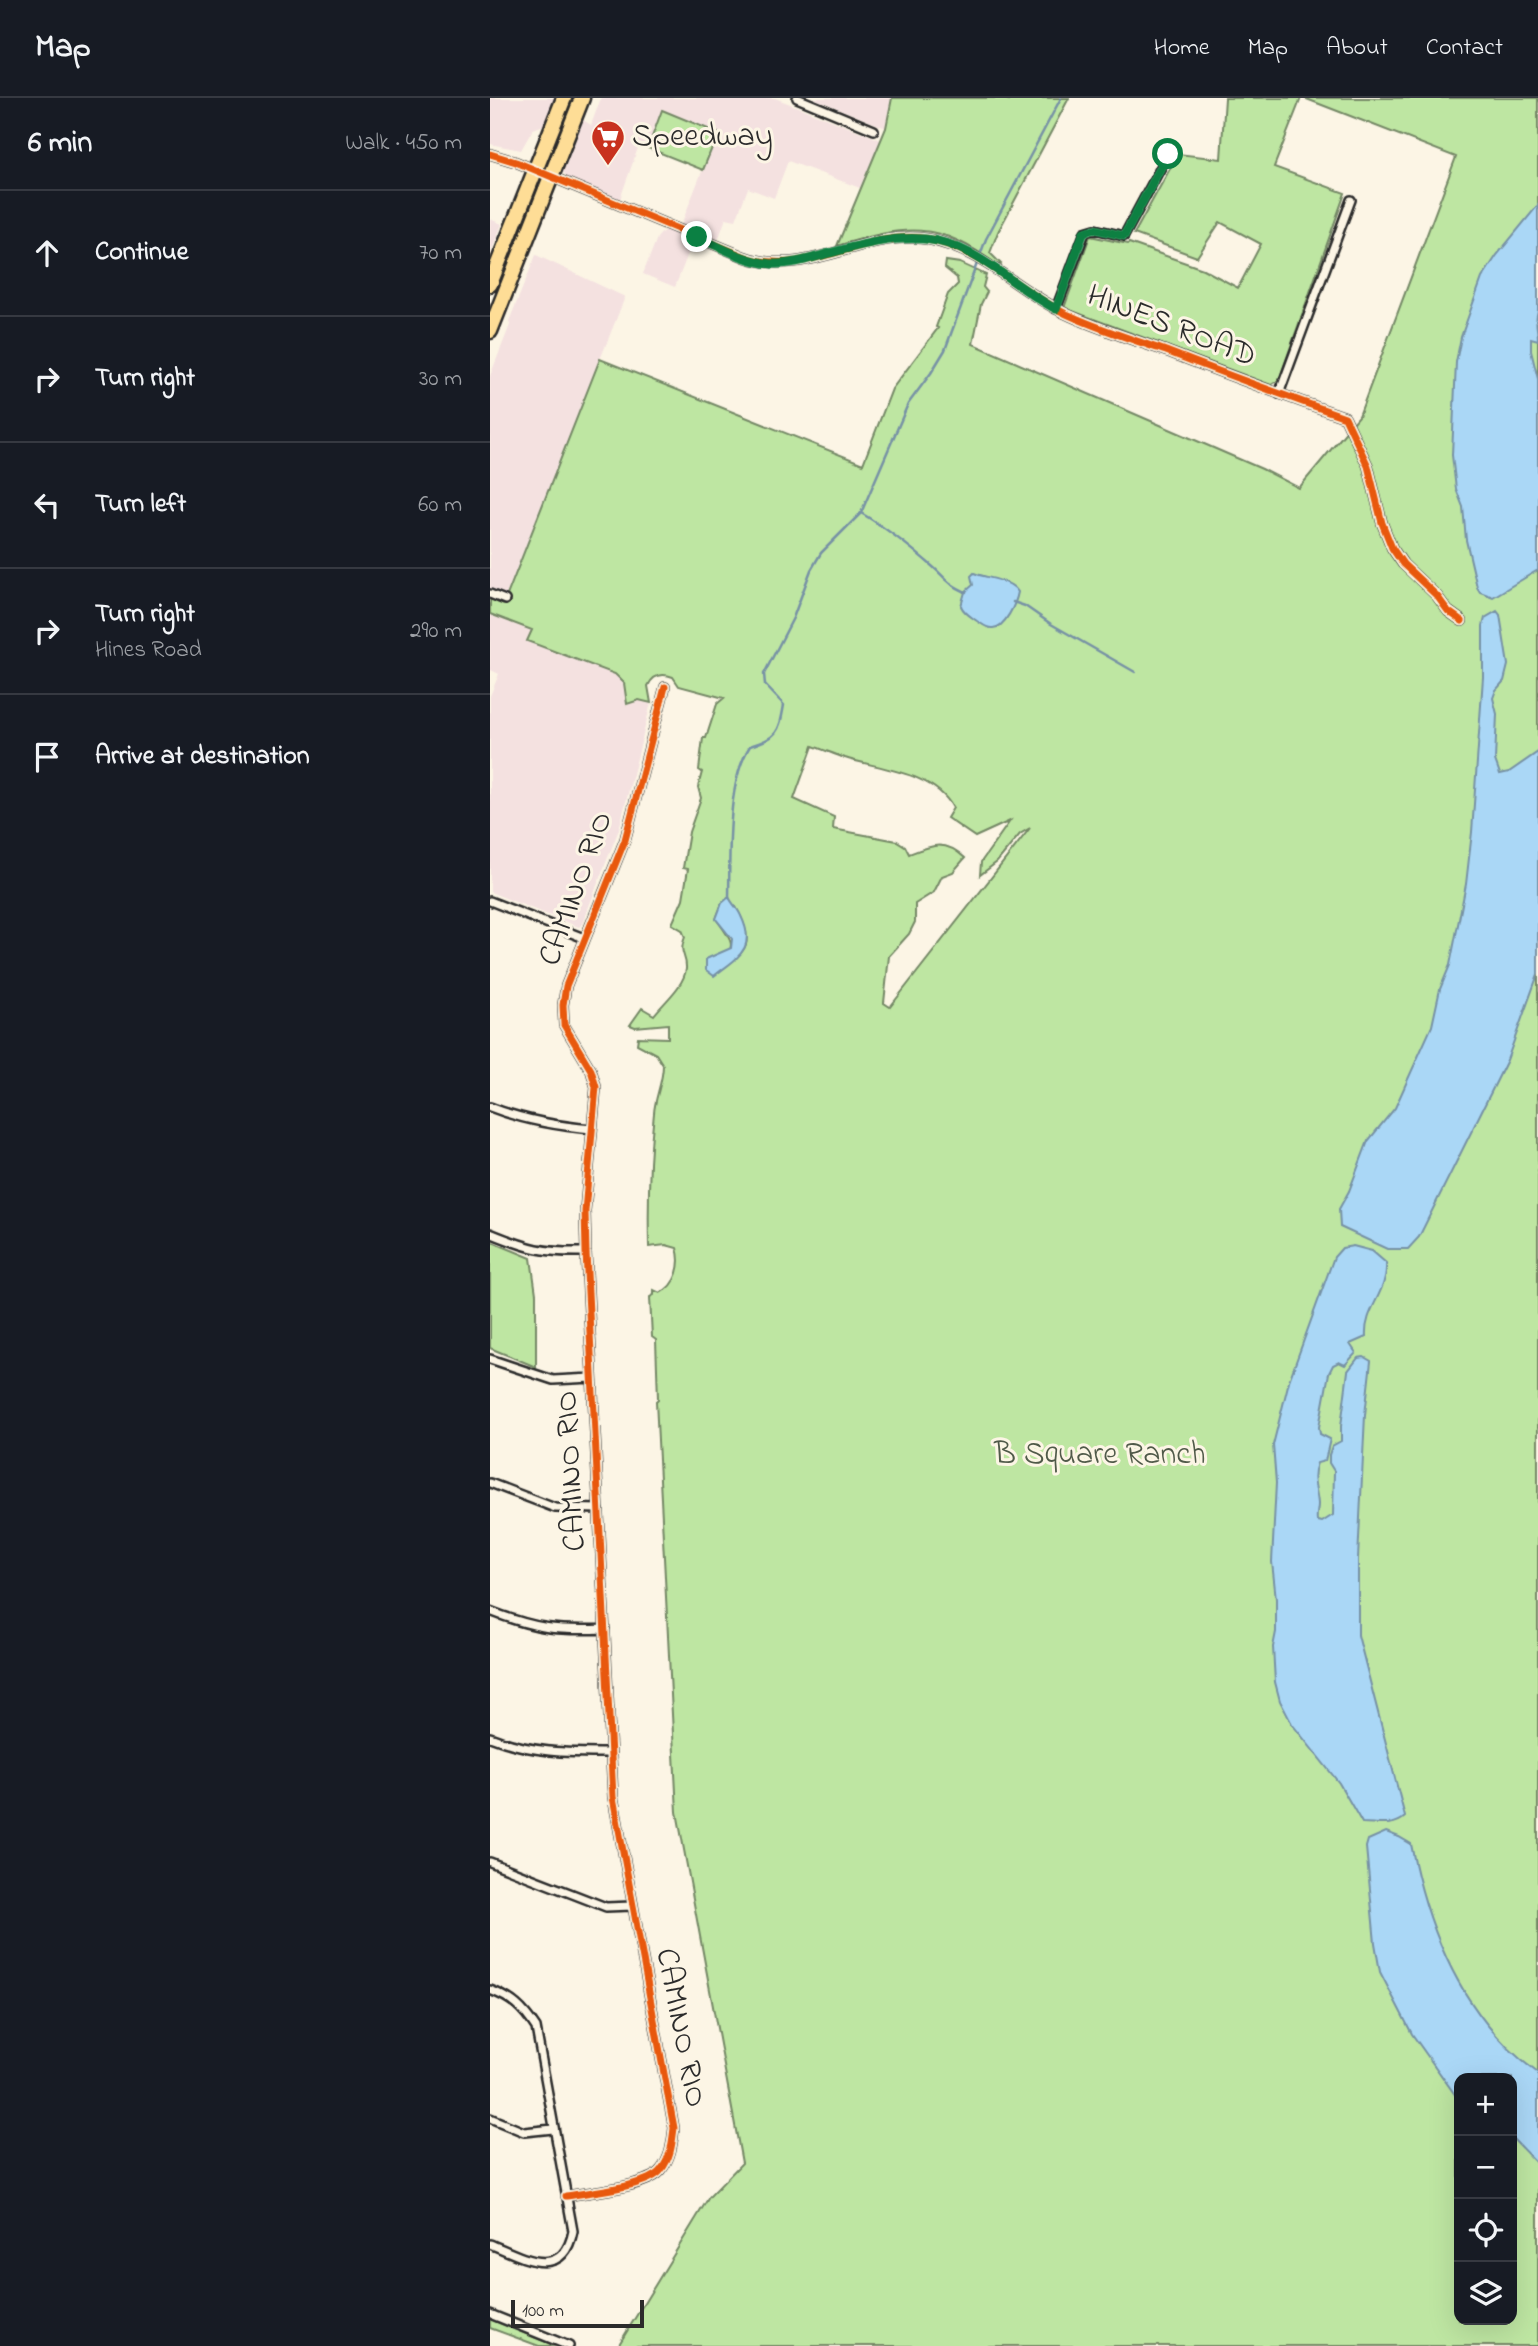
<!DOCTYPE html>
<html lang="en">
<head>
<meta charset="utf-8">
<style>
	:root { --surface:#171b24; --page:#20242c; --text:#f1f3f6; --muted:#9ea1a6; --line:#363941 }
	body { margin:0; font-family:"Indie Flower",sans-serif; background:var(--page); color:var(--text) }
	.controls { position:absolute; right:21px; bottom:21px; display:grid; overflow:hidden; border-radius:14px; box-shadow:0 7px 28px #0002 }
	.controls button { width:63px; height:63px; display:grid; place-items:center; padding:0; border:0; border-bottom:2px solid var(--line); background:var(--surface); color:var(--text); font:35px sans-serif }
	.scale { position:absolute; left:21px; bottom:18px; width:133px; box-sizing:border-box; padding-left:7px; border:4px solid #2b2b2b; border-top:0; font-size:19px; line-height:24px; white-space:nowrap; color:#2b2b2b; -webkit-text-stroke:5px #fcf5e5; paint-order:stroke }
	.stop { position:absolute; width:21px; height:21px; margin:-16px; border:5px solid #0b8043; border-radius:50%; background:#fff }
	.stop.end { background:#0b8043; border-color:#fff; box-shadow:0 2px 7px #0008 }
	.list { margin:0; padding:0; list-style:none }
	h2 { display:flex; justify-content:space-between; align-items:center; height:91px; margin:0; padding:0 28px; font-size:30px }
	h2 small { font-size:23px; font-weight:400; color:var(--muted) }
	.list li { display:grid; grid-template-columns:46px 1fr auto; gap:21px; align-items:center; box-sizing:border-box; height:126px; padding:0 28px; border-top:2px solid var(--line) }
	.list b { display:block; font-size:26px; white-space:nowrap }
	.list p { margin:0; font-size:23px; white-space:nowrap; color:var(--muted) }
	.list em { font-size:23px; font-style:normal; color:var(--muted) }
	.icon { flex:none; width:38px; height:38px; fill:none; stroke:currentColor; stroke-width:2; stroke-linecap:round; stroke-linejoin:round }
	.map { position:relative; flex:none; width:1048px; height:2248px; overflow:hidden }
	header { display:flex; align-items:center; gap:42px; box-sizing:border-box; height:98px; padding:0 35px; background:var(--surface); border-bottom:2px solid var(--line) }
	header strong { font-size:33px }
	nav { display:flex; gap:38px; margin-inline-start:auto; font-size:24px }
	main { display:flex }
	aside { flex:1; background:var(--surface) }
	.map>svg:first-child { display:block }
</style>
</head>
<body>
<header>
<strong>Map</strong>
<nav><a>Home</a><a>Map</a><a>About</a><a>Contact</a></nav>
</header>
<main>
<aside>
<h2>6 min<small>Walk · 450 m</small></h2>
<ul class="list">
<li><svg class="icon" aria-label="ahead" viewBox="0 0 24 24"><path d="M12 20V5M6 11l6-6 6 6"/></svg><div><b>Continue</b></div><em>70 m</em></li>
<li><svg class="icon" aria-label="right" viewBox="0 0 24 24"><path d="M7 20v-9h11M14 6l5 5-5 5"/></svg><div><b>Turn right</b></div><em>30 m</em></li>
<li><svg class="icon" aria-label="left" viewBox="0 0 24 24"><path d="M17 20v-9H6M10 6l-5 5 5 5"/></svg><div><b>Turn left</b></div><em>60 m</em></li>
<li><svg class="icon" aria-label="right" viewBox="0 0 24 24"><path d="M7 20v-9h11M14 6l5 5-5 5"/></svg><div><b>Turn right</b><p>Hines Road</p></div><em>290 m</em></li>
<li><svg class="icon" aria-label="arrive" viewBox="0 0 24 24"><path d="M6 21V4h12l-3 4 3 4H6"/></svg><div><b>Arrive at destination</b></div></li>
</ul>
</aside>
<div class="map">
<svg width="1048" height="2248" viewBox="0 0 1048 2248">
	<rect width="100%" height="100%" fill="#fcf5e5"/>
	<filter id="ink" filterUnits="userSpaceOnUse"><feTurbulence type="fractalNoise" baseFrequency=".0143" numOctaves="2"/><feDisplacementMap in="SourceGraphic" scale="14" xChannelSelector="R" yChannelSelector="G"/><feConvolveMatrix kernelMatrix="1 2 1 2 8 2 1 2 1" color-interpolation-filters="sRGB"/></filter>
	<g filter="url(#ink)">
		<path fill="#f4e1e0" d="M0,0H65L54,27L43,31L31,52L0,46Z
			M111,0H285L391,42L370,90L298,63L284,100L258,90L246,122L236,120L228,142L191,127L227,35L172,13L158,50L149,47L130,101L77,79L73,74L93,22L101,27Z
			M323,0H402L396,30Z
			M0,121L12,126L0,157Z
			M175,131L200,141V151L185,189L153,176L167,140Z
			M46,157L135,199L16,497L0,490V278L20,227L19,223Z
			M0,516L42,532L38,544L125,576L134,585L137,606L149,602L161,605L129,731L92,826L89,829L0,794V598L9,576L1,572L0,575Z"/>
		<path fill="#bee6a2" stroke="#748866" stroke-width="2" fill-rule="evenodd" d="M402,0H514L519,2L521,0H579L508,134L500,155L511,166L507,167C448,122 415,127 347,148L396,30Z
			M735,0H811L784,69L855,95L789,282L781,287L574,210L600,138L638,146L639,145L713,171L748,190L771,146L730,124L707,159L644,136L688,56L731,61Z
			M814,0H1048V2248H128L219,2099L252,2065L187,1714L166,1303L168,1301L166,1242L162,1239L160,1199L164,1197V1192L170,1195C187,1187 192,1166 187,1150L176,1147L159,1149C158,1104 159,1060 164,1015C165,999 173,984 173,967L166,956L147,946L148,939L178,940V926L145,929L140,927L152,910L164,917C174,904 194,888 196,871C197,856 188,857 195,839L192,832L182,826L193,801L198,771L193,770L199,734L211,700L208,689L212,674L209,672L213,640H216L227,606L234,600L189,588L183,579C172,575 163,577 158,588L161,605L149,602L137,606L134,585L125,576L37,543L42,532L0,516V501L14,505L110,261L373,366L402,291L448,230L446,229L458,196L468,186L467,180L455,170L456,163L470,165L496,177L493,189L497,194L491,206L483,246L772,371L809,390L869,318L966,59ZM323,648C334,652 344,656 355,660C390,671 444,674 463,710L457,720L485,739L520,723L491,764L490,777L507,764L530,736L540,730L400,909L394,905L399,858L419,836L425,824V806L444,794L452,778L463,774L475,760C455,741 442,747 419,756L415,748L407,743L343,731L344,719L304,701ZM235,804L246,809C268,849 255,853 224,877C243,847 249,851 226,821L232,805ZM969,1980H1022V2222H969Z
			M172,12L228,35L213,72L158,50Z
			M0,1143L41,1160L46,1196V1269L0,1250Z
			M0,2221L66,2248H49L0,2230Z"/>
		<path fill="#aad7f6" stroke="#7792a5" stroke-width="2" d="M1048,107V212C1044,226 1048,229 1048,242L1041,240V253L1048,281V472L1003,499L990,494L987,489L976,442L973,409L966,391L962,357L966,264L971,239L992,180L1007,157Z
			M484,475C498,481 520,481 528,494C526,505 515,530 503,530C497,531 492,526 487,523C480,518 474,515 471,508L475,494L483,487L481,478Z
			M1007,513L1010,517L1018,567L1014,583L1006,592L1003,600L1007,616L1005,662L1010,676L1019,674L1048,654V876L1017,962L929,1139L918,1151H897L850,1129L849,1111L859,1093L878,1043L905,1010L942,928L950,891L960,867L976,786L982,734L993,579V528L995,520Z
			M239,799C242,806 248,810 251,818C267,851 248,859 224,878L216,872V861L241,850L242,841L226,821L232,805Z
			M863,1148L882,1153L896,1165C898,1195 874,1210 876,1239L860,1246L866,1255L855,1267L849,1264L843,1267L839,1275L829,1329L830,1336L840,1341L835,1363L827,1365C821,1380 827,1391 828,1406C828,1412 826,1417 827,1423L832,1424L843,1417L844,1373L839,1365V1357L842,1348L851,1343V1328L858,1273L868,1260L874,1259L881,1263L875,1317L868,1461V1537L915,1719C903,1730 887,1725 872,1725L849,1685L802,1626L790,1603L785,1584L783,1549L786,1534V1501L782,1464L786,1385L783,1347L799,1283L844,1159L852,1150Z
			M896,1734L909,1739L921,1746C938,1834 973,1921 1048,1975V2067L1022,2040V1980H969V2003L968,2001L922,1936L890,1874L885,1845L876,1749L878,1742Z"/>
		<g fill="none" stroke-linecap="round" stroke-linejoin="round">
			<path stroke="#7792a5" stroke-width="2.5" d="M371,415C396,430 419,448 442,468C456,480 456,485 476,494
				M523,504L535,508L561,526L645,574
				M239,800C240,758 236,685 260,648C287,639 289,636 294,607L275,587L274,576L303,520L321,472L331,455L371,415L418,306L441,275L455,252L496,141L571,0"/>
			<g stroke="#2b2b2b" stroke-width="12">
				<path id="street" d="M307,0L384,32
					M0,56L26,64L255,159C317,181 375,131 437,141C493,151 531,196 581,218C612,232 644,242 676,253C735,276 795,298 855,319L878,368L892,425L902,450L913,466L947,498L958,513L972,523
					M566,211L595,134L605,131L634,138L678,56
					M789,296L861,102
					M0,496L15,502
					M0,803L94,840
					M0,1009C33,1022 66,1028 102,1031
					M0,1135C39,1151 54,1155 96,1154
					M0,1261L63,1282L102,1280
					M0,1385L65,1410L109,1411
					M0,1513C46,1531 66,1533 115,1531
					M0,1639C40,1655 78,1655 121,1655
					M0,1764L116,1809L142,1808
					M0,1892C22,1900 33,1910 46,1930L83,2133C73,2184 32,2159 0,2146
					M0,2020L34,2034L63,2031
					M76,2098C99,2094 158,2089 171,2072C181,2059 182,2046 184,2030L123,1699L96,1154L95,1113L106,989L101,972L74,927L73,907L76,888L135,742L175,589
					M0,2216L79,2248"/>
			</g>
			<g stroke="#2b2b2b" stroke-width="19">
				<path id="highway" d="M0,186L74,0
					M0,233L92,0"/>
			</g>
			<use href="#street" stroke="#fcf5e5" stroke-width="7"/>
			<use href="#highway" stroke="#fedd96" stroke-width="14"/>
			<g stroke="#fcf5e5" stroke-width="11">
				<path id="cycleway" d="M0,56L26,64L255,159C317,181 375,131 437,141C493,151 531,196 581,218C612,232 644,242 676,253C735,276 795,298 855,319L878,368L892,425L902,450L913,466L947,498L958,513L972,523
					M76,2098C99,2094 158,2089 171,2072C181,2059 182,2046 184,2030L123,1699L96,1154L95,1113L106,989L101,972L74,927L73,907L76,888L135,742L175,589"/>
			</g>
			<use href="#cycleway" stroke="#e8590c" stroke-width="7"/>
		</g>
	</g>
	<g fill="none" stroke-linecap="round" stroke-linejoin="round" filter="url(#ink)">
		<path stroke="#0b8043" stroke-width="9" d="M207,139C231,149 256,164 282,166C303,167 321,160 340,155C370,147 403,138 435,141C486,146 522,188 566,211L594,134L605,131L634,138L678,56"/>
	</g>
	<defs>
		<g id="supermarket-pin" transform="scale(1.75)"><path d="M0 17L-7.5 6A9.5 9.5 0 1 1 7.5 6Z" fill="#c8321e" stroke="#fcf5e5"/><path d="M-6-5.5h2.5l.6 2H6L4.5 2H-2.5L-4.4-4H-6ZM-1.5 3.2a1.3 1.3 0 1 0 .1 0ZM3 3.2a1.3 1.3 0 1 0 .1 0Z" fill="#fff"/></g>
	</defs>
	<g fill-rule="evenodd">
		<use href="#supermarket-pin" x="118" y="39"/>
	</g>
	<g text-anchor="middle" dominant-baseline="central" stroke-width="6" stroke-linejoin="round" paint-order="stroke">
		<g font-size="32" fill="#2b2b2b" stroke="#fcf5e5" text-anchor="start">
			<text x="142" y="39">Speedway</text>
		</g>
		<g font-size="32" fill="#2b2b2b" stroke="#fcf5e5">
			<text transform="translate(681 229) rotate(21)">HINES ROAD</text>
			<text transform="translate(87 791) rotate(-70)">CAMINO RIO</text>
			<text transform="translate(82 1373) rotate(-93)">CAMINO RIO</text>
			<text transform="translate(190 1930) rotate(79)">CAMINO RIO</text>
		</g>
		<g font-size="32" fill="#505a49" stroke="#fcf5e5">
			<text x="610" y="1357">B Square Ranch</text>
		</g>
	</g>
</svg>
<div class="controls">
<button>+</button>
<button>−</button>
<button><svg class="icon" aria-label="locate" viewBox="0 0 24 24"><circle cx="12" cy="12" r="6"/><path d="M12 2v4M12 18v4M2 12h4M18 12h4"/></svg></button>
<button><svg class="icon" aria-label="layers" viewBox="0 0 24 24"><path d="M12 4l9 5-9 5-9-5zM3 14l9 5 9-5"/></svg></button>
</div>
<div class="scale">100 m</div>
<div class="stop" style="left:678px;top:56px"></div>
<div class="stop end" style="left:207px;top:139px"></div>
</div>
</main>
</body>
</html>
